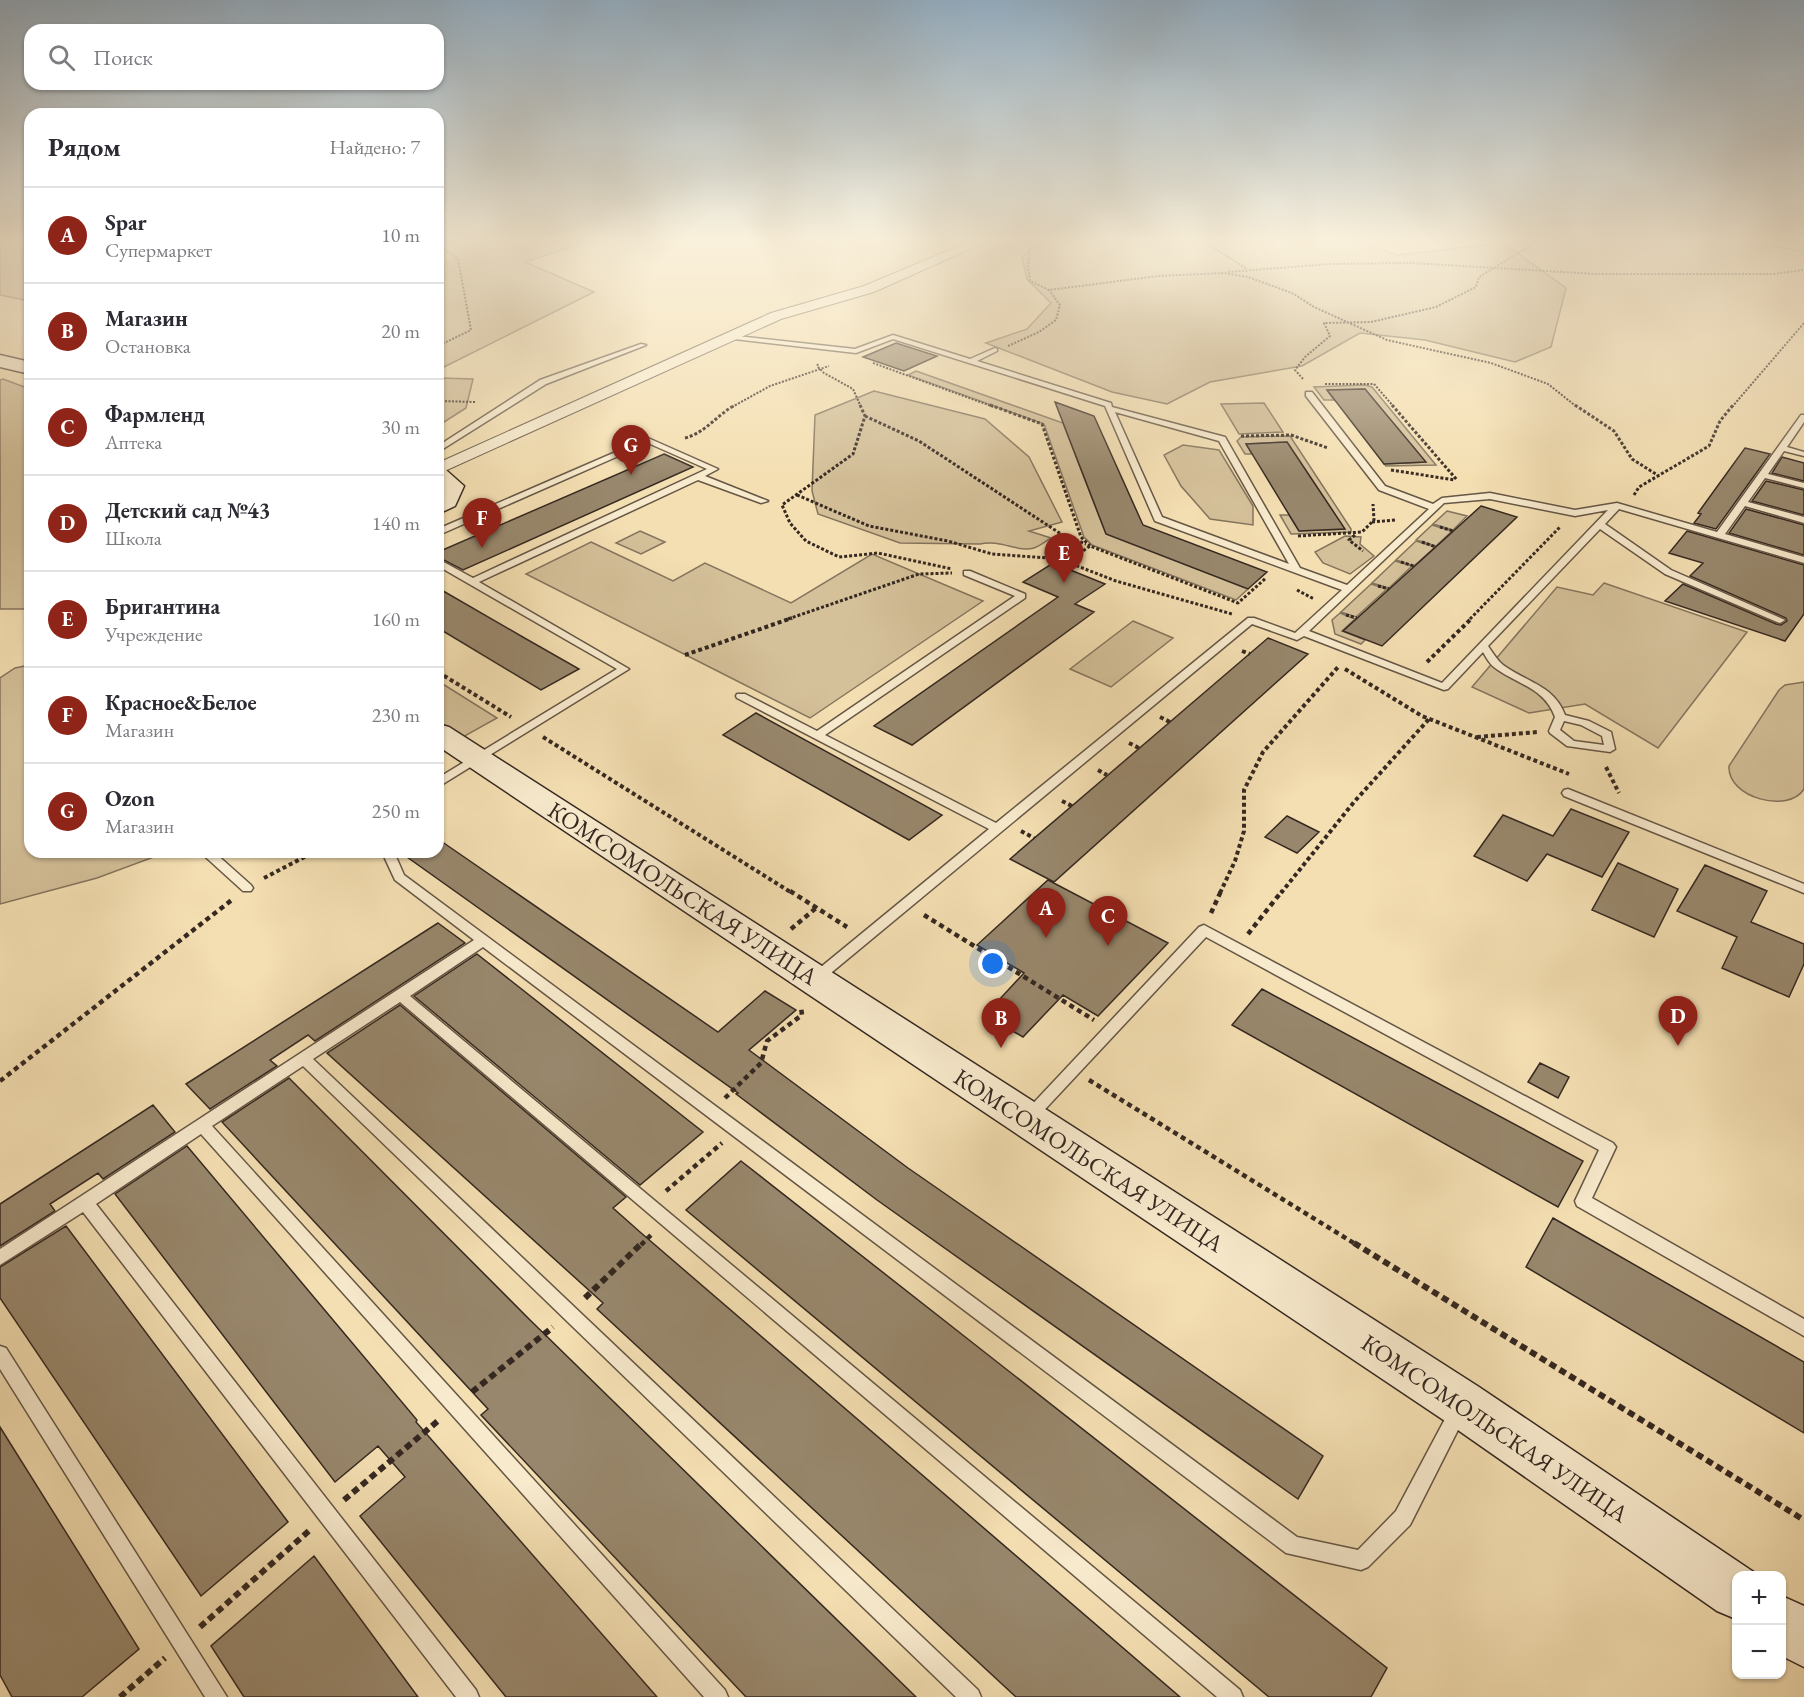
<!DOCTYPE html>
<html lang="ru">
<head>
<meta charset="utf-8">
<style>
	:root { --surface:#fff; --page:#f2f2f3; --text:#2b2b33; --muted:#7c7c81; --line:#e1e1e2; --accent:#8f2418 }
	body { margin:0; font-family:"EB Garamond",serif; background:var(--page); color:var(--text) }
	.controls { position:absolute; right:18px; bottom:18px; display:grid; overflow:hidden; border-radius:12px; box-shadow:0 2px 4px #0004 }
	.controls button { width:54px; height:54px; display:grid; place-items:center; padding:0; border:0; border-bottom:2px solid var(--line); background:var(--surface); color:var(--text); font:30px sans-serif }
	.you { position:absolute; left:993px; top:964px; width:21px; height:21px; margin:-15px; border:4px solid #fff; border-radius:50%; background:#1a73e8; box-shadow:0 0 0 9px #1a73e833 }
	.badge { display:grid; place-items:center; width:39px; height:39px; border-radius:50%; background:var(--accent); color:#fff; font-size:20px; font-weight:700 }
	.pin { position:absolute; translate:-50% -50px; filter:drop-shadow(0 2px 3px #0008) }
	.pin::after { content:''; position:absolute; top:32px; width:21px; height:18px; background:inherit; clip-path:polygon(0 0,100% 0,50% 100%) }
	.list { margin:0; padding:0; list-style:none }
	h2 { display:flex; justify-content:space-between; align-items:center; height:78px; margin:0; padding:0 24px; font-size:26px }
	h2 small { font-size:20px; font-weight:400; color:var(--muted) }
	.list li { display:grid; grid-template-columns:39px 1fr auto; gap:18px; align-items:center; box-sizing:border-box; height:96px; padding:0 24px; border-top:2px solid var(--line) }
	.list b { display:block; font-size:22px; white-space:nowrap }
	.list p { margin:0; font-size:20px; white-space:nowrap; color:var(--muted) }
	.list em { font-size:20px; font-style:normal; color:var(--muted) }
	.icon { flex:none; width:33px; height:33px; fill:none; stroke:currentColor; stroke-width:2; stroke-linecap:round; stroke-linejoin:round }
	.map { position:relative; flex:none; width:1804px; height:1697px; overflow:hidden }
	.search { position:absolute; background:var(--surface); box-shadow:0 2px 4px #0004; left:24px; top:24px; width:420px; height:66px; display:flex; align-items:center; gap:15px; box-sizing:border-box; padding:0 21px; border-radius:18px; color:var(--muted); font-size:22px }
	.panel { position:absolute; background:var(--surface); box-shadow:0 2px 4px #0004; left:24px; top:108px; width:420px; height:750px; border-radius:18px }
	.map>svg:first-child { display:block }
</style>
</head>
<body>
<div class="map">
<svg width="1804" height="1697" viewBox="0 0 1804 1697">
	<rect width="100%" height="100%" fill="#f4dfb2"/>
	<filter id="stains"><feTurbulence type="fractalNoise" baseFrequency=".00333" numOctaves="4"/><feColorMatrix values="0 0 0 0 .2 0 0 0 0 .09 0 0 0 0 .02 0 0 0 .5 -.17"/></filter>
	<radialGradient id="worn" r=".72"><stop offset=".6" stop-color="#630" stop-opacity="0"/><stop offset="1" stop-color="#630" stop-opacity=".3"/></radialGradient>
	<path fill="#d4c099" stroke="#84745d" stroke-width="1.5" d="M0,241H30V301L0,295Z
		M438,241H589L525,262L594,292L438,370Z
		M1041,241H1358L1397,255L1503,243L1566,288L1551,347L1515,362L1425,340L1360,333L1302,366L1210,382L1167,404L1112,392L986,343L1027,329L1051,303L1027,279L1022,257Z
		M916,371L1063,423L1106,534L1248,589L1236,600L1092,545L1084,537L1044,424L908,375Z
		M438,378L473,379L466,408L438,426Z
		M3,379L30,389V609H0V380Z
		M1365,385L1372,387L1436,465L1386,466L1384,464L1425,462L1365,389L1327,390L1334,400H1324L1314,387Z
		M874,391L985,419L1029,457L1062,522L1029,531L1051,538C1046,541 1040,546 1034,548C1019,553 1000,539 980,544L900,543L818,514L812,491L815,415Z
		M1264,403L1283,432L1239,434L1221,404Z
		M1290,436L1351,529V532L1291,534L1280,515H1289L1299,531L1344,529L1287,442L1246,444L1252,454H1245L1237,441L1241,437Z
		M1183,445L1219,450L1253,506V525L1210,519L1181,486L1164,455Z
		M1447,511L1467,516L1453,530L1433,524Z
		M1432,525L1452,531L1436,546L1416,540Z
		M640,531L665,542L641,554L616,543Z
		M1345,536L1361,537L1360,544L1374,556L1350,574L1323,563L1315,552Z
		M1416,541L1435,547L1414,566L1396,560Z
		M591,542L673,581L705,563L791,603L872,554L983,601L810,718L526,574Z
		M1395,561L1412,566L1389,588L1372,583Z
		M1604,583L1747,632L1658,748L1585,704L1529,713L1472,687L1557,587L1593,595Z
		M1371,584L1387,589L1356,617L1341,612Z
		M1340,613L1355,619L1342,631L1365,640L1361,644L1335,634L1332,620Z
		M1133,621L1173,638L1111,687L1070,669Z
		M30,665V852H158L162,854L97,878L0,904V678L15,668Z
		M438,681L497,718L463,737L438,721Z
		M1804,682V789C1789,814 1727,798 1729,766L1779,690L1785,685Z"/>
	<path fill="#98876c" stroke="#352821" stroke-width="1.5" d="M896,343L937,356L904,371L863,357Z
		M1365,389L1426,462L1384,464L1327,390Z
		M1055,402L1094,416L1143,525L1267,572L1248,589L1106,534Z
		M1287,442L1345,529L1299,531L1246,444Z
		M1745,448L1770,454L1716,529L1694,523L1701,514L1698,513Z
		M664,454L693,467L463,570L438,557V552Z
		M1782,457L1804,463V481L1772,473Z
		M1766,481L1804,490V515L1752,501Z
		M1481,506L1517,517L1382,646L1343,631Z
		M1746,509L1804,525V555L1729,533Z
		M1687,531L1804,565V614L1785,641L1665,601L1683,584L1776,624L1781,625L1787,621L1786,618L1690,576L1703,563L1669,553Z
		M1053,563L1105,584L1075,604L1094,612L912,745L874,726L1058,597L1023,582Z
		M438,588L521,636L579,669L541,690L438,628Z
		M1268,638L1308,654L1054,882L1010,859Z
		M756,713L942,815L909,840L723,735Z
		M1571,809L1629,832L1602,877L1547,854L1527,881L1474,856L1503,815L1553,836Z
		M1287,816L1319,832L1297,853L1265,837Z
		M438,839L718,1032L765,991L796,1010L749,1050L908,1168L1323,1456L1298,1499L877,1200L736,1094L738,1093L400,852H438Z
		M1618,863L1678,889L1654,937L1592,910Z
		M1705,865L1767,891L1751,922L1804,944V964L1789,997L1722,968L1737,937L1677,911Z
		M1048,880L1168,943L1098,1016L1063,995L1023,1037L985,1015L1024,973L977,945Z
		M438,923L465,943L315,1041L308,1035L270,1060L277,1066L210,1109L186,1084Z
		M477,954L703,1132L640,1185L414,996Z
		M1262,989L1583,1161L1558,1207L1232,1025Z
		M400,1005L626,1197L613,1208L640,1232L1180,1697H1016L597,1309L603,1303L327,1053Z
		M1540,1063L1569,1077L1558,1098L1528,1082Z
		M289,1078L530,1320L916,1697H746L481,1415L488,1409L222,1122Z
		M153,1105L175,1132L103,1179L98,1173L50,1204L55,1211L0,1246V1204Z
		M187,1146L417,1420L416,1422L657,1697H506L360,1516L405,1477L378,1446L335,1482L115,1194Z
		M741,1161L1387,1668L1371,1697H1269L686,1210Z
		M1553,1218L1804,1362V1433L1526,1267Z
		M66,1226L288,1522L201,1596L0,1298V1267Z
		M0,1427L139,1649L82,1697H12L0,1675Z
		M314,1556L418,1697H244L211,1646Z"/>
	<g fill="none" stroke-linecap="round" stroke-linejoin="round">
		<g stroke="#655645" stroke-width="3">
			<path id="lane" d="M728,335L855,349L893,335L970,359L995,348L997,349V351L977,361L1111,403L1112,407L1225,437L1300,568L1347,585L1429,509L1379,490L1306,396V392H1312L1385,486L1433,504L1442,498L1490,493L1575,510L1617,503L1717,532L1801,415H1804V422L1787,447L1804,452V456L1784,451L1768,474L1804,483V488L1765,478L1748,502L1804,517V523L1745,506L1725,534L1804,557V563L1619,509L1605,524L1671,570L1785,620L1780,623L1777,622L1665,574L1600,529L1488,646C1493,653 1497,660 1503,665C1526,682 1554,685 1565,715L1589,721L1611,732L1615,749L1610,752L1567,746L1550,733L1549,731L1555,717C1545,689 1520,685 1498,670C1491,666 1487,659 1483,652L1448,689L1444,690L1304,636L1297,640L1252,624L820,982H810L808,979L810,976L989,829L737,698L736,696L737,694H745L817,731L1015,596L964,575V571H970L1025,594V598L825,735L996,823L1248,618H1254L1295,633L1342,590L1155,521L1105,406L893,339L856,353L726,338V336ZM1115,412L1219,441L1289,564L1162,517ZM1490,499L1575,516L1608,510L1442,683L1309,631L1444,503ZM1564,721L1581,725L1602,736L1604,745L1574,741L1560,730Z
				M641,344L646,345L546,384L438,452V446L540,380Z
				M648,438L718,469L705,476L768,501L761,503L698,480L479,582L629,669L438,787V778L617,669L438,566V559L473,578L707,469L648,443L441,534L438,535V529Z
				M1568,789L1804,884V893L1564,796L1562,793L1564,790Z
				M200,852H214L251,885L253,888L251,891H243Z
				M382,852H394L404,875L1297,1537L1358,1550L1396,1511L1453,1404L1459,1401L1465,1404L1468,1410L1465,1416L1410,1525L1368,1567L1361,1570L1286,1553L483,947L410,996L1240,1690L1243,1697H1217L400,1002L313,1059L978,1690L981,1697H956L303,1066L212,1126L725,1690L728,1697H704L201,1134L96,1204L476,1690L479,1697H456L83,1212L0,1265V1249L474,940L395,880Z
				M1204,925L1613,1143L1616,1147L1592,1198L1804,1319V1336L1577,1206L1575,1201L1599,1150L1206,937L1035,1120L1030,1122L1025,1120L1023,1116L1025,1112L1199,927Z
				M0,1346L6,1348L227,1697H205L0,1369Z"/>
		</g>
		<g stroke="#655645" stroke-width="2">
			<path id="street" d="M971,241H988L874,292L781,319L438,474V463L771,313L864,286Z
				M1761,241L1804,243V251L1767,245Z"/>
		</g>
		<g stroke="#352821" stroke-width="3">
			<path id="secondary" d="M0,355L30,362V374L0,367Z
				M438,468L446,470L464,486L455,506L438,514V495L441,488L438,486Z
				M438,724L449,727L1479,1387L1755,1573L1756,1576H1736V1619L1717,1611L1445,1421L438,746Z
				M1782,1596L1804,1606V1667L1782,1656Z"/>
		</g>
		<path stroke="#352821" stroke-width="2" stroke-dasharray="2 1.5" stroke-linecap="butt" d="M1031,241L1028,266L1030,281L1049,290L1158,276L1224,273L1248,277L1292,293L1314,307L1387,340L1491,363L1548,384L1577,407
			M1199,241L1208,244L1247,269
			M438,245L458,259L471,330L438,346
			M1228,272L1330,264L1412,263L1596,274H1773L1804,270
			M1008,346L1039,332L1056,320L1060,305L1049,290
			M873,363L994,407
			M818,364L817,366L824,373L853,389L861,407
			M1303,379L1295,370L1305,357L1330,336L1324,323L1371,322L1436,307L1476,287L1479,277L1538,241
			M1325,384H1374L1394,407
			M438,401L476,402
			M732,407L770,386L829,366
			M1732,407L1804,323"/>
		<path stroke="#352821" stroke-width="3" stroke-dasharray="3 2" stroke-linecap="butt" d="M860,405L865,416L853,454L782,505L790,523L806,541L839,557L878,553L952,569
			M990,405L1042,424L1081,537L1090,546
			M1392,405L1457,480
			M1575,405L1614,431L1632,459L1659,476
			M865,416L919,441L1061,534L1086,544
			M1241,436L1291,435L1328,448
			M685,438C705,433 717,415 735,405
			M1391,470L1455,480
			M797,495L869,526L948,541L992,554L1048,558L1067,562L1090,546L1238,603L1266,578
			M1634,495L1639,487L1709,446L1720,421L1733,405
			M1372,522L1395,520
			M1440,527L1453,531
			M1355,535L1349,540L1363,551
			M1298,536L1362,532L1374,520L1373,504
			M1422,542L1436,547
			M1067,562L1116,581L1232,614
			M1401,562L1414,566
			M1378,586L1389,589
			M1297,590L1314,599
			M1346,615L1357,618
			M788,619L919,574L952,573
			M1470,619L1560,527"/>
		<path stroke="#352821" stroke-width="4" stroke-dasharray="4 3" stroke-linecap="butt" d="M1242,651L1250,654
			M685,655L792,618
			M1427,662L1472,618
			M1345,669L1422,716L1569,774
			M438,672L511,717
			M1160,717L1170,722
			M543,737L792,893
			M1477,737L1538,732
			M1129,743L1139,748
			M1606,767L1619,793
			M1098,770L1107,775
			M1062,801L1072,806
			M1021,831L1034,838
			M264,878L314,852
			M1220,893L1235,861L1244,831V790L1263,752L1339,666
			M1281,893L1354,802L1429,719"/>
		<path stroke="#352821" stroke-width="4.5" stroke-dasharray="5 4" stroke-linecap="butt" d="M790,891L847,927
			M1211,913L1221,891
			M924,915L1094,1020
			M791,929L816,908
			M1248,934L1282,891
			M1089,1080L1357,1245
			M0,1081L233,899
			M725,1098L761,1063L767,1041L802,1015L801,1007
			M666,1191L722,1143
			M641,1245L651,1235"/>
		<path stroke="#352821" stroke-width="6" stroke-dasharray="7 4.5" stroke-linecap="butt" d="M1354,1243L1804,1520
			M585,1298L642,1243
			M472,1392L553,1327
			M344,1500L439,1420
			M200,1627L311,1529
			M120,1697L165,1658"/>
		<use href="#lane" fill="#f8eacd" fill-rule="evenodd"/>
		<use href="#street" fill="#f8eacd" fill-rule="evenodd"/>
		<use href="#secondary" fill="#f8eacd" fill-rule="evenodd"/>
	</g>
	<linearGradient id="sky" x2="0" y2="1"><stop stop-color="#93acbf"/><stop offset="0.5" stop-color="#faf1dc"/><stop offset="1" stop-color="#faf1dc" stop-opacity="0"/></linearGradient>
	<rect width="1804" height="479" fill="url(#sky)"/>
	<g text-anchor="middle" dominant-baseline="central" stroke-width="6" stroke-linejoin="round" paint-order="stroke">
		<g font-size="24" fill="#352821" stroke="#f8eacd">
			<text transform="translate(683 893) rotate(33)">КОМСОМОЛЬСКАЯ УЛИЦА</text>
			<text transform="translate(1089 1160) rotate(33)">КОМСОМОЛЬСКАЯ УЛИЦА</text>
			<text transform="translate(1495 1428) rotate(34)">КОМСОМОЛЬСКАЯ УЛИЦА</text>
		</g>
	</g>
	<rect width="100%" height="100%" filter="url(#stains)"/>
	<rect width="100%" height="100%" fill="url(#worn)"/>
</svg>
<div class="controls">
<button>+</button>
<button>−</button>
</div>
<div class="you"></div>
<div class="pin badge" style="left:1046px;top:938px">A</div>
<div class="pin badge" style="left:1001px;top:1048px">B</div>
<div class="pin badge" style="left:1108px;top:946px">C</div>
<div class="pin badge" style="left:1678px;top:1046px">D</div>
<div class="pin badge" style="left:1064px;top:583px">E</div>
<div class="pin badge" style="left:482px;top:548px">F</div>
<div class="pin badge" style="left:631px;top:475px">G</div>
<div class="search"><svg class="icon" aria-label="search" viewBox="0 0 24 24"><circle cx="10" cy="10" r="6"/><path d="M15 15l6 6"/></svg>Поиск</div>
<section class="panel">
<h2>Рядом<small>Найдено: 7</small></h2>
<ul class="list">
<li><span class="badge">A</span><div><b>Spar</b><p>Супермаркет</p></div><em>10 m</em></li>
<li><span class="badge">B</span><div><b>Магазин</b><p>Остановка</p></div><em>20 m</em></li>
<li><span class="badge">C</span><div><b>Фармленд</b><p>Аптека</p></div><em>30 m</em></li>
<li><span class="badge">D</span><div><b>Детский сад №43</b><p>Школа</p></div><em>140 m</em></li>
<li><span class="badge">E</span><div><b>Бригантина</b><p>Учреждение</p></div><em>160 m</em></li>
<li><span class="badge">F</span><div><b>Красное&amp;Белое</b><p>Магазин</p></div><em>230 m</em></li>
<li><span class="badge">G</span><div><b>Ozon</b><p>Магазин</p></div><em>250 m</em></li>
</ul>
</section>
</div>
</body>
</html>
